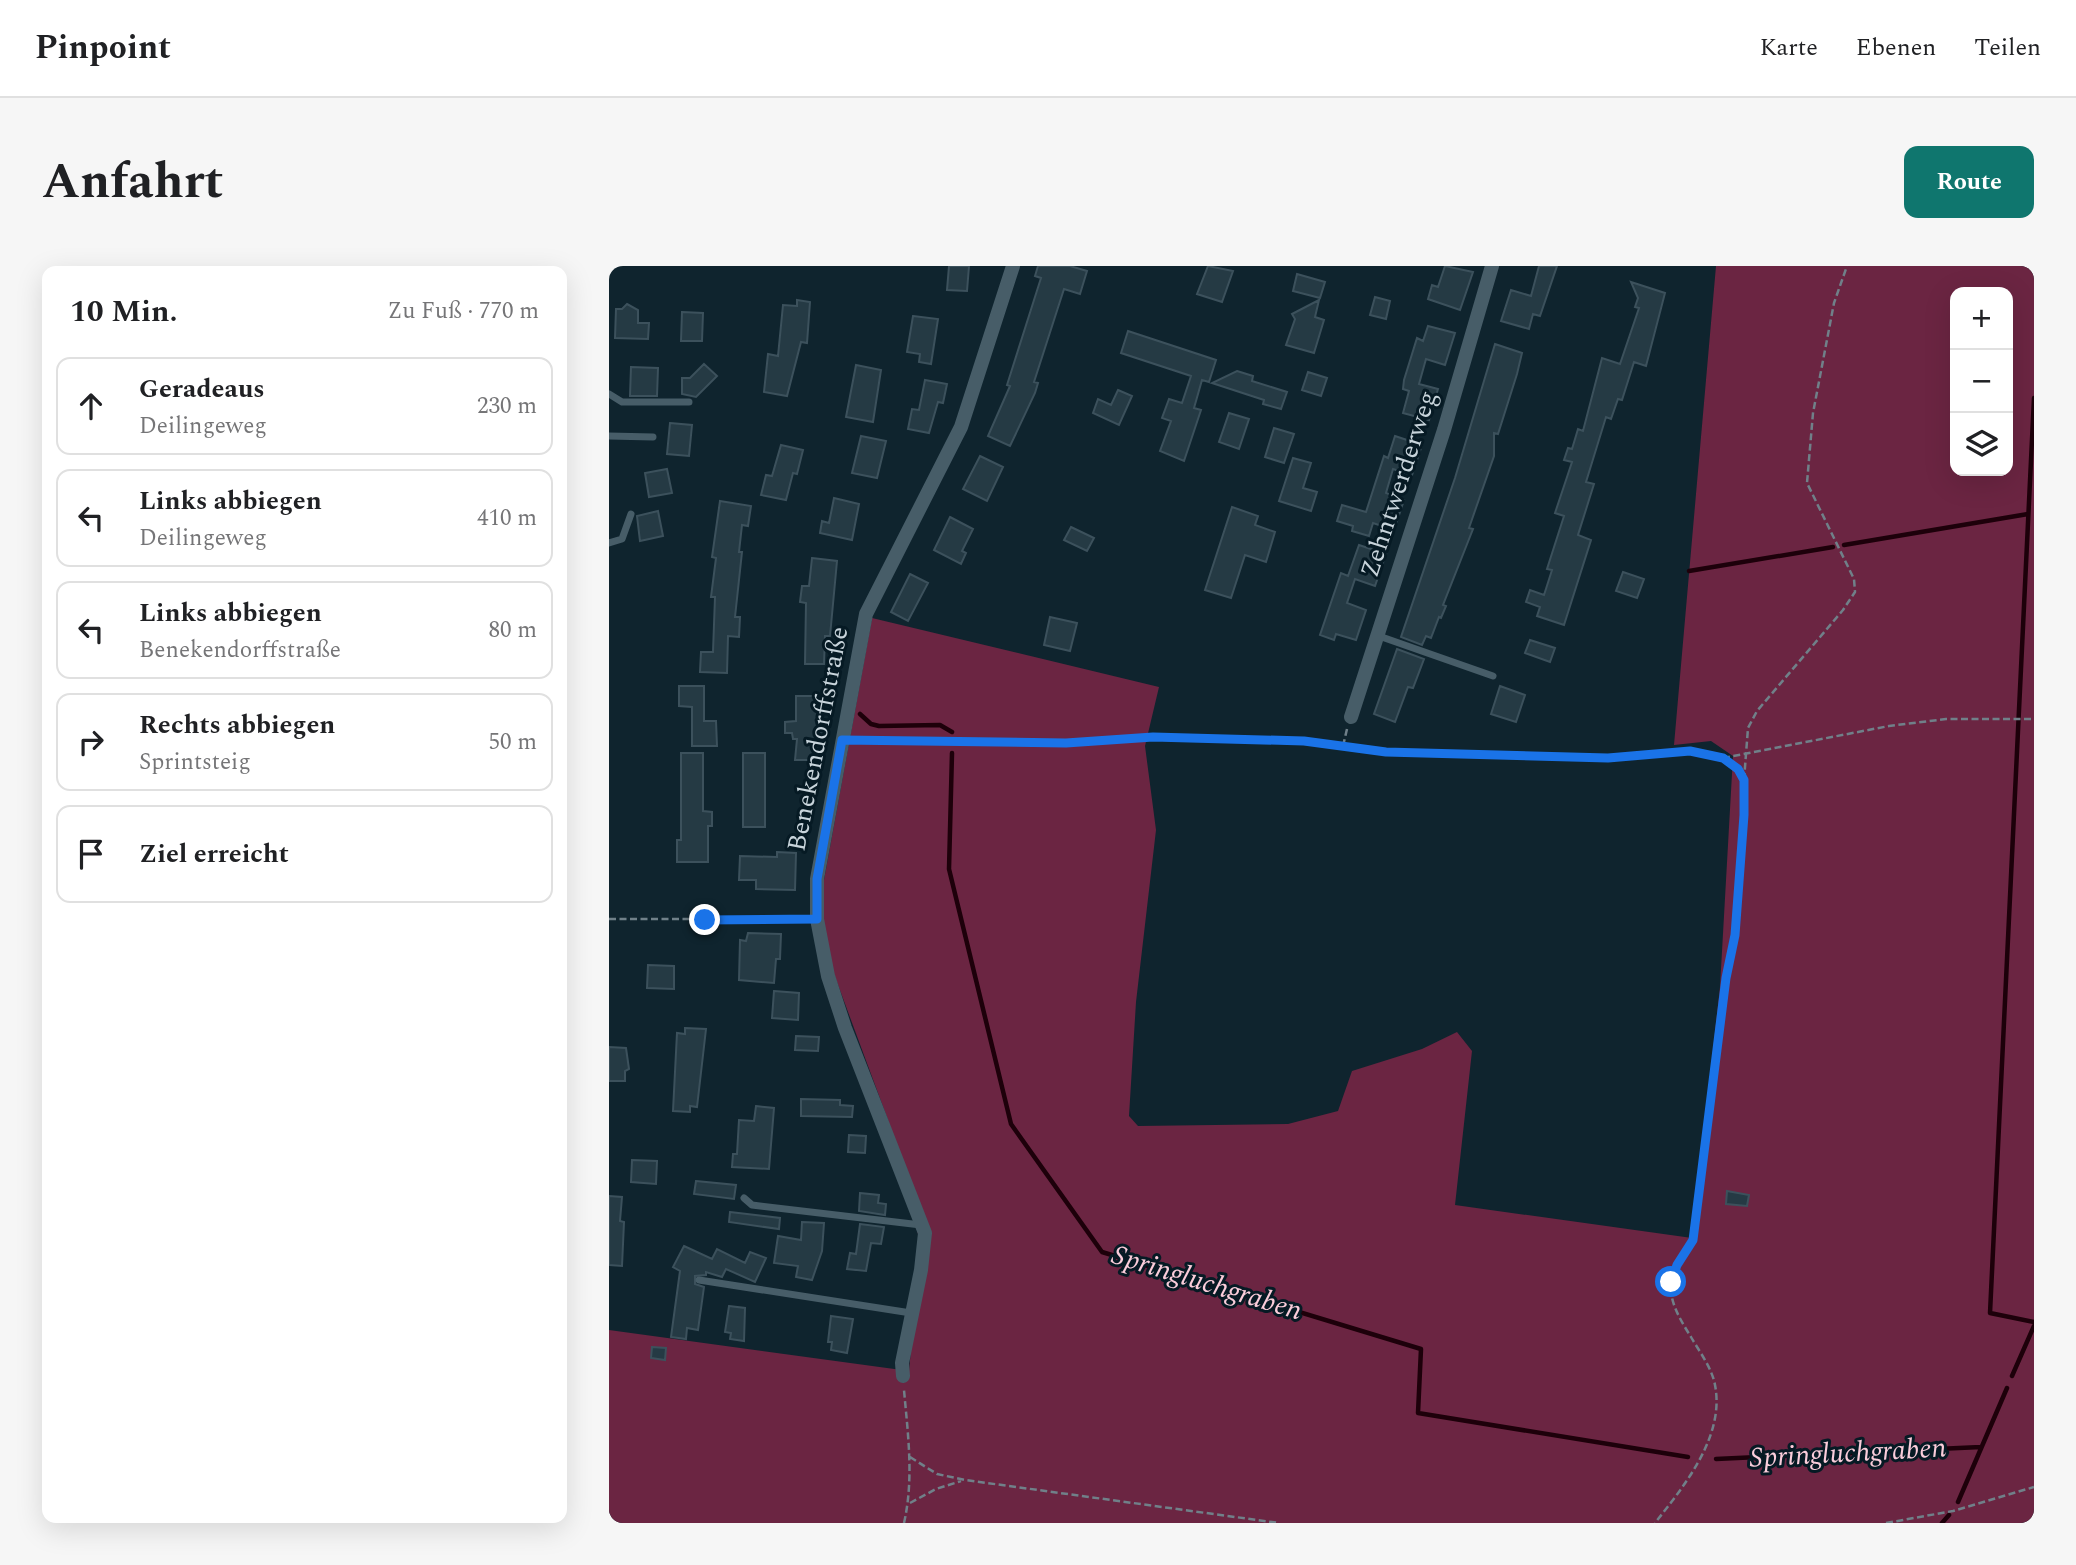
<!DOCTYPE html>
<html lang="de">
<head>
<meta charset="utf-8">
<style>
	:root { --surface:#fff; --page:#f6f6f6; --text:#202124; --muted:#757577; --line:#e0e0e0; --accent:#0f766e }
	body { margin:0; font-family:Spectral,serif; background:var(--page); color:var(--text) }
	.controls { position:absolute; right:21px; top:21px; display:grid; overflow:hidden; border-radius:14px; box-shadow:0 7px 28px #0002 }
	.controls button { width:63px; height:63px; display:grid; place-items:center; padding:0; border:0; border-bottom:2px solid var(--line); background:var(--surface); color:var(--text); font:35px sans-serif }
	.stop { position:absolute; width:21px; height:21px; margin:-16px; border:5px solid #1a73e8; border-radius:50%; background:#fff }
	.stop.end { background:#1a73e8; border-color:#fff; box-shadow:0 2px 7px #0008 }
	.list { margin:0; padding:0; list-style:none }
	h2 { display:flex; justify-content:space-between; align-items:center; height:91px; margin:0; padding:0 28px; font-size:30px }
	h2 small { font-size:23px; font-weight:400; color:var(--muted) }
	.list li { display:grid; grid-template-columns:46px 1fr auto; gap:21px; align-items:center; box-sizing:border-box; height:98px; margin:0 14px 14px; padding:0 14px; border:2px solid var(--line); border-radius:14px }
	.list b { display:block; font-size:26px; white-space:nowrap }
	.list p { margin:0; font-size:23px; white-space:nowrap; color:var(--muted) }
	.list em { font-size:23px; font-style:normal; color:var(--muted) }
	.icon { flex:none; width:38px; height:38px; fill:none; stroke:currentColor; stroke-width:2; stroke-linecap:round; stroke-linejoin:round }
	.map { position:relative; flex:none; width:1425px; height:1257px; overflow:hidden; border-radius:14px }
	header { display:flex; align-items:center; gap:42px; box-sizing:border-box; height:98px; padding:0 35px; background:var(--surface); border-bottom:2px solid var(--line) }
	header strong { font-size:33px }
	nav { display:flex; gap:38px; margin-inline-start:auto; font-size:24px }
	.intro { display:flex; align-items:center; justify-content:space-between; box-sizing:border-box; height:168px; padding:0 42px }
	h1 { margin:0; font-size:49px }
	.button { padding:18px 32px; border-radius:14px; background:var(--accent); color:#fff; font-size:24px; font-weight:700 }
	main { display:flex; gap:42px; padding:0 42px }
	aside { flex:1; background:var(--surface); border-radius:14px; box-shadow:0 7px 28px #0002 }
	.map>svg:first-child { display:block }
</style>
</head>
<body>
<header>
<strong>Pinpoint</strong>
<nav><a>Karte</a><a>Ebenen</a><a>Teilen</a></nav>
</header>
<div class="intro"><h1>Anfahrt</h1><a class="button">Route</a></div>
<main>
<aside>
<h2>10 Min.<small>Zu Fuß · 770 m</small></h2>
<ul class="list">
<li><svg class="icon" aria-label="ahead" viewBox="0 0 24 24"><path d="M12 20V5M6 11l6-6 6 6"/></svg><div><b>Geradeaus</b><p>Deilingeweg</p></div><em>230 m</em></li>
<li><svg class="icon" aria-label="left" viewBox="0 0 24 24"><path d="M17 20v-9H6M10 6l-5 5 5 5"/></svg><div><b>Links abbiegen</b><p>Deilingeweg</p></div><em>410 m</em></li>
<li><svg class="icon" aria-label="left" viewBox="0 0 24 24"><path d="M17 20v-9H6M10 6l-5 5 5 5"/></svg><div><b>Links abbiegen</b><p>Benekendorffstraße</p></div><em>80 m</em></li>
<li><svg class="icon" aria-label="right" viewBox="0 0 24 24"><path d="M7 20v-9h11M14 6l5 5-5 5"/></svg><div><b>Rechts abbiegen</b><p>Sprintsteig</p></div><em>50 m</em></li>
<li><svg class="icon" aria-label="arrive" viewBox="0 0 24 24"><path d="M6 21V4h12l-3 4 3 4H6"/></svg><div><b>Ziel erreicht</b></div></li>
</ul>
</aside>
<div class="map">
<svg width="1425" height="1257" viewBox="0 0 1425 1257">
	<rect width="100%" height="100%" fill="#0f242e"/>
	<path fill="#6b2542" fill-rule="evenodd" d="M1107,0H1425V1257H0V1064L300,1105L304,1062L318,1002L279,854L225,708L213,656L215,614L263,352L550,421L536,480L547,564L527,736L520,850L529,860L679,858L729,845L743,805L813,783L848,766L863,785L846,939L1083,972L1111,721L1124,490L1102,475L1065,479ZM1346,26H1399V205H1346Z"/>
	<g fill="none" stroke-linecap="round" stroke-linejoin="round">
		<path stroke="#1d000a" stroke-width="4.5" d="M1425,132L1381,1047L1425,1056
			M1235,279L1419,248
			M1080,305L1224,281
			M251,448L262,458L270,460L331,459L343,466
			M343,487L340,603L402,858L493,986L812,1083L809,1147L1079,1191
			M1403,1110L1425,1060
			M1107,1193L1372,1181
			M1349,1236L1398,1122
			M1333,1257L1340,1249"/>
	</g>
	<path fill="#253a44" stroke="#3c515c" stroke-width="2" d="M340,0H360L358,25L338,24Z
		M429,0H461L478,5L471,28L455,23L425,116L429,117L426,127L401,180L379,170L401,120L398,119L432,12L426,10Z
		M599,0L624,5L613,36L588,28Z
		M836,0L864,6L851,44L819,33L823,19L829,21Z
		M930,0H948L931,50L924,48L920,63L892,55L902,24L922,30Z
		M688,8L716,16L711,32L684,25Z
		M1022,16L1056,27L1037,100L1025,96L1013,134L1009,133L1002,153L997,151L977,216L985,218L969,269L982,274L955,359L928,350L931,341L917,336L921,324L935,329L943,304L938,303L955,250L946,247L963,196L955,194L959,182L963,183L969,163L974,165L993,92L1011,98L1030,42L1026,41L1029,32Z
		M766,31L781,35L777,53L761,49Z
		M188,34L201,36L198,77L192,76L178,130L155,126L159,88L169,90L174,39L188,40Z
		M710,34L706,51L715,54L705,87L677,79L686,53L683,48Z
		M18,38L29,44V57H40L39,73L6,72L7,43H13Z
		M73,46L94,47L93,75H72Z
		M304,50L329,53L322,98L310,96L311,88L298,86Z
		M819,60L846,67L836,99L817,93L810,118L829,123L820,154L794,147L800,125L794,123L795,114L808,72L814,75Z
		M519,65L607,94L600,116L593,114L585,142L592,144L575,195L551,185L562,155L553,152L560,133L573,137L582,110L512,87Z
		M886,78L913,87L908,108L889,168L885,167V190L860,262L864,263L834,339L837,340L832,352L830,351L822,372L817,370L813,379L792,371L846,212Z
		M95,98L108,110L87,131L73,128V112H81Z
		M247,99L272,104L264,156L237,151Z
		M22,101L49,102L48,130H21Z
		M628,105L644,110L643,115L678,126L672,143L654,138L655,134L603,117Z
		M699,106L718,112L712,130L693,124Z
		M316,114L338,118L334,137L329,136L320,167L299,163L303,143L310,144Z
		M509,124L523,130L510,159L484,147L489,133L502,139Z
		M620,147L640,153L630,183L610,176Z
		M61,157L83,159L80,190L58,188Z
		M665,162L685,168L675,197L656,191Z
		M252,170L277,175L268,212L243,207Z
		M786,170L813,179L803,209L784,203L777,227L795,234L785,264L764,257L760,270L743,265L744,260L728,255L733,239L757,246L775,190L779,192Z
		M172,179L194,184L188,208L184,207L177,234L152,229L157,209L163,210Z
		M371,190L394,201L378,235L354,223Z
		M684,192L702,197L694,222L708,226L702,245L670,235Z
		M58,203L63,227L40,231L36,207Z
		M225,232L250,238L243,274L211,267L213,255L220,257Z
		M111,235L142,240L139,260L133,259L130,286H133L126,351H131L130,371L119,370L118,407L91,406L92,386H104L106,331H102L107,292L103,291Z
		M623,241L649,250L646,259L666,266L657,296L636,289L622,332L596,324Z
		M49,245L54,270L31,275L28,250Z
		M341,251L364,263L353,285L357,287L352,298L325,284Z
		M462,261L485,272L478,285L455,274Z
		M750,279L777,288L766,320L746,313L738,337L757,344L747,374L727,368L725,374L711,369L732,307L739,310Z
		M203,292L228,295L221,370H216L215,398H196L197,337L191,336L193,320H200Z
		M1014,306L1035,313L1028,332L1007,325Z
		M301,308L319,317L299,355L282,346Z
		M441,351L468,357L461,385L435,379Z
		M921,374L946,382L941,396L916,387Z
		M788,383L815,393L804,422L799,421L786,456L765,448Z
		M70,420H95V455H107L108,480H83V441L70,440Z
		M891,420L916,429L907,456L882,448Z
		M187,430H213V467H208L207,494H186L188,473H184L183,467H176V456L187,455Z
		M72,487H94V545L103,546V560H99V596H68V574H72Z
		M134,487H156V561H134Z
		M168,586L187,587L186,624L147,623V614H130L131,590L168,591Z
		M139,667L172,668L171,693H167L165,717L130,714L131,674L137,675Z
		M39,699L65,700V723L38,722Z
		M165,725L190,727L189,754L163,752Z
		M76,762L97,763L88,841L81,840V846L64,845L68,767L76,768Z
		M187,770L210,771L209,785L186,784Z
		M0,781L17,782L20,803L16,805V815H0Z
		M192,833L231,834V839L244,840L243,851L192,850Z
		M147,840L165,842L160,903L123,901L124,888H128L130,854L145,855Z
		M240,869L257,870L256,887L239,886Z
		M23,894L48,895L47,918L22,916Z
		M87,915L127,919L125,933L85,928Z
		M1118,925L1140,929L1138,940L1117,938Z
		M251,927L270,929L269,937L277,938L276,949L250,945Z
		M0,930L13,931L11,955L15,956L13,1000L0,999Z
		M121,946L171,952L170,963L120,956Z
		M193,956L215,957L213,985L203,1014L187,1011L189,1000L165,997L169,970L192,974Z
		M251,958L275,961L272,978L262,977L257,1005L238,1003L241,987L247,988Z
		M75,980L103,993L108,983L136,997L141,986L157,992L146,1016L117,1003L113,1011L97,1006V1009L86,1010V1018L95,1021L89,1064L78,1062L77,1073L62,1071L71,1005L64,1001Z
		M120,1040L136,1042L135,1075L121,1073L122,1067L116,1066Z
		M222,1050L244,1053L238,1087L222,1084L223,1076H219Z
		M43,1081L57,1082L56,1094L42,1092Z"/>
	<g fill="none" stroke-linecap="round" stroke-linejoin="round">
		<path stroke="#708089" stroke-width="2.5" stroke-dasharray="7 3.5" stroke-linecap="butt" d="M247,474L457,477L544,471L695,475L777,487L999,492L1081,485L1114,492L1129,503L1135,514V549L1126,669L1117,712L1084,974C1077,988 1064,1001 1062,1017C1060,1036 1072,1055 1082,1071C1090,1085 1103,1102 1106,1119C1116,1170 1076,1219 1046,1257
			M734,480L738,463
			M1114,492L1280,460L1337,453H1425
			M1135,514L1139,462L1148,445L1234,344L1246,326L1245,313L1198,217L1204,147L1225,37L1238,0
			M0,653H194
			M301,1191L328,1208L356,1214L670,1257
			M301,1237L327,1223L352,1215
			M295,1257C305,1213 299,1169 295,1124
			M1277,1257L1344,1245L1425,1221"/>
		<path stroke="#475d68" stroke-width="7" d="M0,128L13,136H80
			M0,170L44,171
			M0,277L13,273L22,248
			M767,369L884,410
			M135,932L143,939L312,959
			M90,1014L302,1047"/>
		<path stroke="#475d68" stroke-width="14" d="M742,451L835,164L883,0
			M294,1110L293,1097L312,1004L316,967L236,762L219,710L208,653V613L257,348L352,161L404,0"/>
	</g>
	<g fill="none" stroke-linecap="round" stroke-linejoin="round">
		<path stroke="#1a73e8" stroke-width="9" d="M96,654L208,653V613L233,474L457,477L544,471L695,475L777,486L999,492L1081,485L1114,492L1129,503L1135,514V549L1126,669L1117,712L1084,974L1068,999L1062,1016"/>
	</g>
	<g text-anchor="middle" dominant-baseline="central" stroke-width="6" stroke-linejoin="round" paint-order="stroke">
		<g font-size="26" fill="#c8d4db" stroke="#061a24">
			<text transform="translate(790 218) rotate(-72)">Zehntwerderweg</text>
			<text transform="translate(209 473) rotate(-79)">Benekendorffstraße</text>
		</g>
		<g font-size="28" font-style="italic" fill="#fbcddb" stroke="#061a24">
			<text transform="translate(598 1017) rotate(17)">Springluchgraben</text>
			<text transform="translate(1239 1187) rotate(-3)">Springluchgraben</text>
		</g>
	</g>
</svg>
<div class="controls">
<button>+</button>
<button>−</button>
<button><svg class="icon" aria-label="layers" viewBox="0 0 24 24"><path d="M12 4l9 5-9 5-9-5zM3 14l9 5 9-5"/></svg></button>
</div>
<div class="stop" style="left:1062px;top:1016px"></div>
<div class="stop end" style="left:96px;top:654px"></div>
</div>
</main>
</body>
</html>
